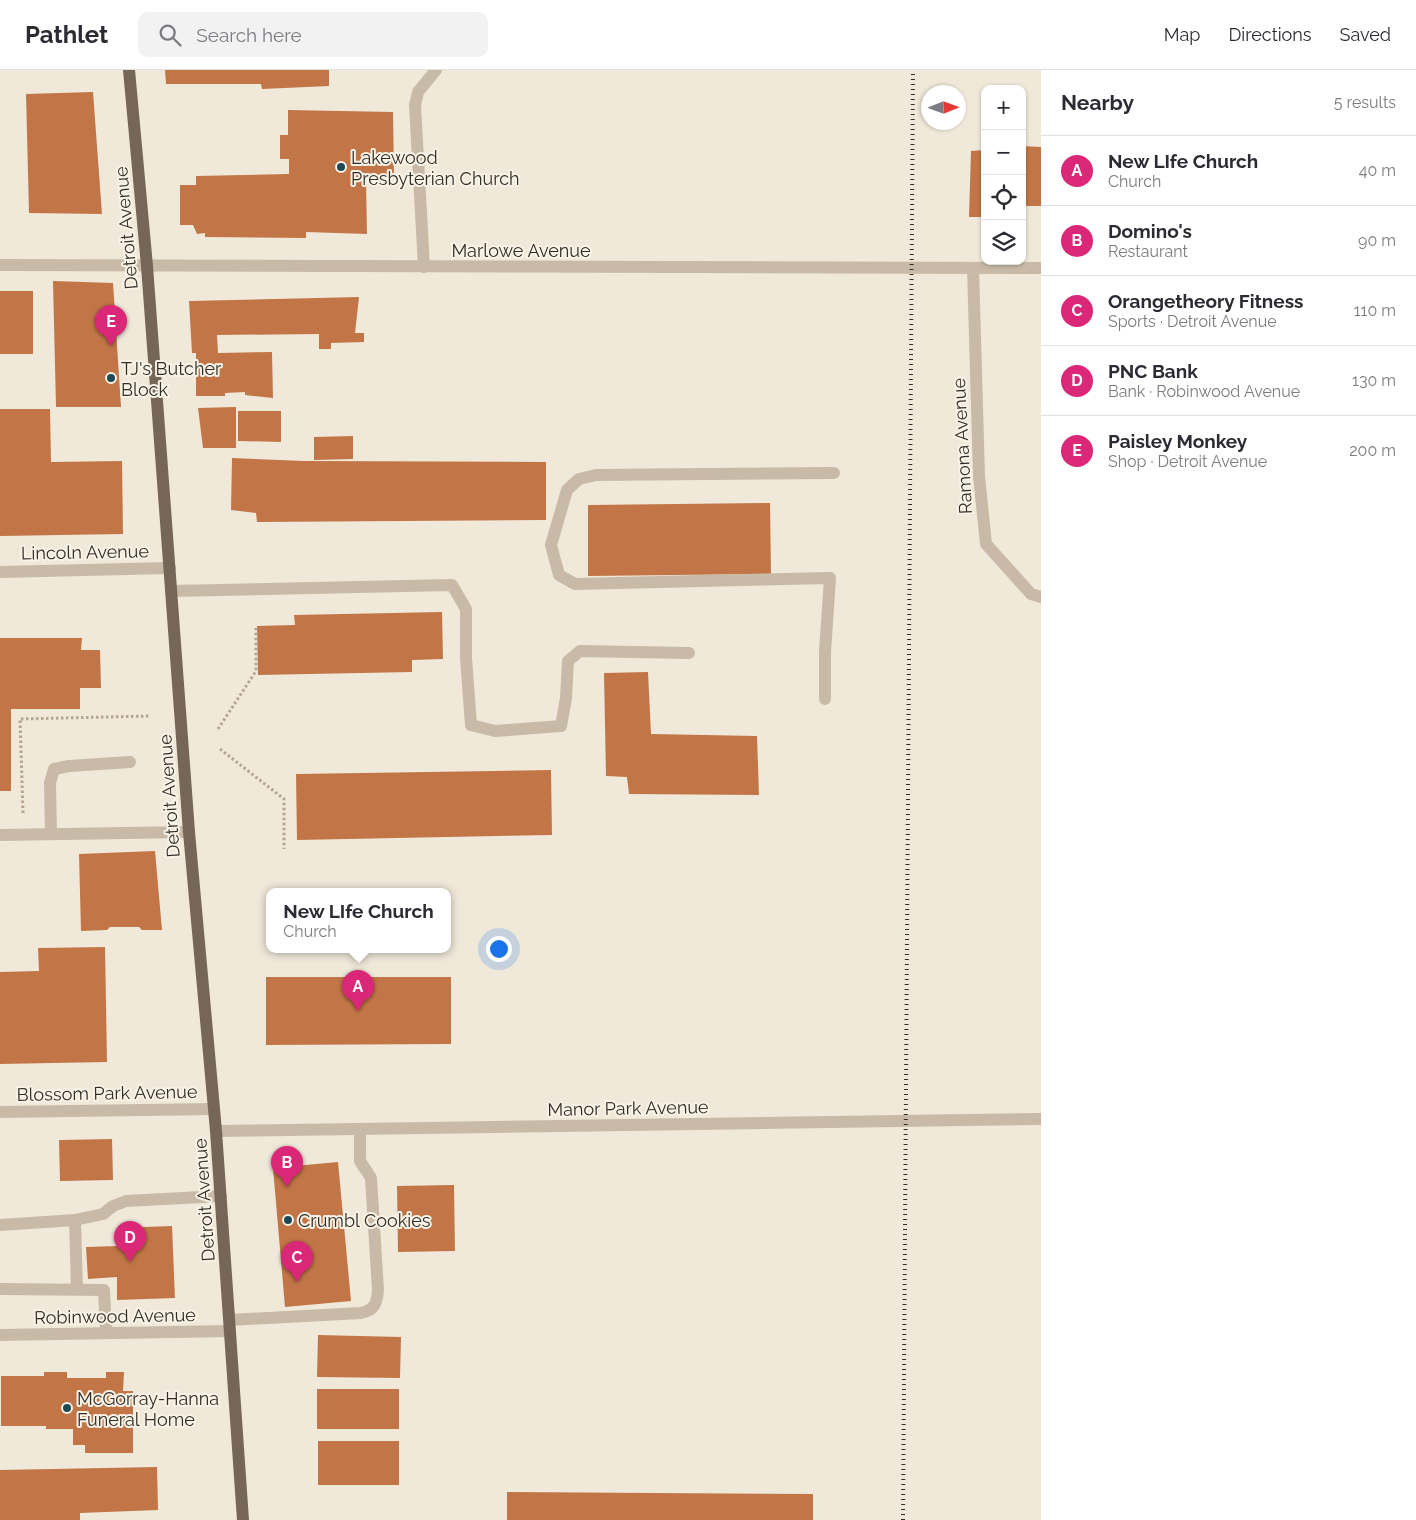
<!DOCTYPE html>
<html lang="en">
<head>
<meta charset="utf-8">
<style>
	:root { --surface:#fff; --page:#f2f2f3; --text:#2b2b33; --muted:#7c7c81; --line:#e1e1e2; --accent:#db2777 }
	body { margin:0; font-family:Raleway,sans-serif; background:var(--page); color:var(--text) }
	.controls { position:absolute; right:15px; top:15px; display:grid; overflow:hidden; border-radius:10px; box-shadow:0 1px 4px #0004 }
	.controls button { width:45px; height:45px; display:grid; place-items:center; padding:0; border:0; border-bottom:1px solid var(--line); background:var(--surface); color:var(--text); font:25px sans-serif }
	.compass { position:absolute; left:921px; top:15px; width:45px; height:45px; border-radius:50%; background:var(--surface); box-shadow:0 1px 4px #0004; rotate:89deg }
	.you { position:absolute; left:498px; top:878px; width:18px; height:18px; margin:-12px; border:4px solid #fff; border-radius:50%; background:#1a73e8; box-shadow:0 0 0 8px #1a73e833 }
	.badge { display:grid; place-items:center; width:32px; height:32px; border-radius:50%; background:var(--accent); color:#fff; font-size:16px; font-weight:700 }
	.pin { position:absolute; translate:-50% -41px; filter:drop-shadow(0 1px 2px #0008) }
	.pin::after { content:''; position:absolute; top:26px; width:18px; height:15px; background:inherit; clip-path:polygon(0 0,100% 0,50% 100%) }
	.popup { position:absolute; left:266px; top:818px; width:185px; height:65px; box-sizing:border-box; display:grid; place-content:center; border-radius:10px; background:var(--surface); filter:drop-shadow(0 1px 4px #0005); font-size:16px; white-space:nowrap; color:var(--muted) }
	.popup b { font-size:19px; color:var(--text) }
	.popup::after { content:''; position:absolute; left:50%; top:100%; margin-left:-10px; border:10px solid transparent; border-top-color:var(--surface) }
	.list { margin:0; padding:0; list-style:none }
	h2 { display:flex; justify-content:space-between; align-items:center; height:65px; margin:0; padding:0 20px; font-size:21px }
	h2 small { font-size:16px; font-weight:400; color:var(--muted) }
	.list li { display:grid; grid-template-columns:32px 1fr auto; gap:15px; align-items:center; box-sizing:border-box; height:70px; padding:0 20px; border-top:1px solid var(--line) }
	.list b { display:block; font-size:19px; white-space:nowrap }
	.list p { margin:0; font-size:16px; white-space:nowrap; color:var(--muted) }
	.list em { font-size:16px; font-style:normal; color:var(--muted) }
	.icon { flex:none; width:28px; height:28px; fill:none; stroke:currentColor; stroke-width:2; stroke-linecap:round; stroke-linejoin:round }
	.map { position:relative; flex:none; width:1041px; height:1450px; overflow:hidden }
	header { display:flex; align-items:center; gap:30px; box-sizing:border-box; height:70px; padding:0 25px; background:var(--surface); border-bottom:1px solid var(--line) }
	header strong { font-size:24px }
	nav { display:flex; gap:28px; margin-inline-start:auto; font-size:18px }
	.search { width:350px; height:45px; background:var(--page); display:flex; align-items:center; gap:12px; box-sizing:border-box; padding:0 18px; border-radius:10px; color:var(--muted); font-size:19px }
	main { display:flex }
	aside { flex:1; background:var(--surface) }
	.map>svg:first-child { display:block }
</style>
</head>
<body>
<header>
<strong>Pathlet</strong>
<div class="search"><svg class="icon" aria-label="search" viewBox="0 0 24 24"><circle cx="10" cy="10" r="6"/><path d="M15 15l6 6"/></svg>Search here</div>
<nav><a>Map</a><a>Directions</a><a>Saved</a></nav>
</header>
<main>
<div class="map">
<svg width="1041" height="1450" viewBox="0 0 1041 1450">
	<rect width="100%" height="100%" fill="#f0e9da"/>
	<path fill="#c27647" d="M165,0H329V16L262,19L261,14H166Z
		M93,22L102,144L29,143L26,24Z
		M288,40L393,42L394,108L366,109L367,164L306,162V168L205,167V163L197,164L193,155H180V115H196V106L289,104V89H280V65H288Z
		M1022,76L1041,77V136H1022Z
		M985,80V147H969L971,81Z
		M53,211L113,213L121,337H56Z
		M0,221H33V284H0Z
		M359,227L355,263H364V272L331,273V279H319V264L217,265L218,283L272,282L273,328L245,325V322L225,323V326H196V283H192L189,231Z
		M236,337V378H203L198,338Z
		M0,339H50L51,392L122,391L123,464L0,466Z
		M238,341H281V372L238,371Z
		M353,366V389L314,390V367Z
		M232,388L304,391L546,392V450L257,452L256,443L231,440Z
		M770,433L771,504L588,506V435Z
		M442,542L443,589L412,590V602L258,605L257,556L295,555L294,545Z
		M0,568H82L81,580H100L101,618H80V639H11V721H0Z
		M648,602L651,664L757,666L759,725L629,724L627,707L606,706L604,603Z
		M551,700L552,765L297,770L296,704Z
		M155,781L162,860H142L139,857H110L107,860L81,861L79,784Z
		M105,877L107,992L0,994V902L39,901L38,878Z
		M266,907H451V974L266,975Z
		M112,1069L113,1110L60,1111L59,1070Z
		M338,1092L351,1231L285,1237L273,1098Z
		M454,1115L455,1181L398,1182L397,1116Z
		M172,1156L175,1228L117,1230V1207L88,1209L86,1177L118,1176L117,1158Z
		M318,1265L401,1267L400,1308L317,1307Z
		M44,1302H67V1308H106V1302H124L123,1321H133V1383H85V1375H73V1359H46V1356H1V1306H44Z
		M317,1319H399V1359H317Z
		M318,1371H399V1415H318Z
		M157,1397L158,1440L80,1443V1450H0V1400Z
		M507,1422L813,1424V1450H507Z"/>
	<g fill="none" stroke-linecap="round" stroke-linejoin="round">
		<path stroke="#b4a591" stroke-width="3" stroke-dasharray="2.5 2.5" stroke-linecap="butt" d="M218,659L256,601V558
			M220,679L284,729V779
			M23,743L20,649L149,646"/>
		<path stroke="#c8baa6" stroke-width="12" d="M424,197L415,35L418,22L436,0
			M171,521L452,515L466,539V588L471,655L495,661L561,656L566,628L568,591L580,581L689,583
			M825,629V582L830,508L575,514L559,505L551,475L567,420L579,409L596,405L834,403
			M51,764L50,713L54,699L69,696L130,692
			M75,1150L103,1144L113,1136L126,1131L221,1126
			M0,1155L75,1150L77,1220
			M0,1219L104,1220L106,1263
			M230,1250L361,1243C375,1240 377,1233 378,1220L371,1108L360,1091V1059"/>
		<path stroke="#c8baa6" stroke-width="12" d="M0,195L1041,198
			M973,198L979,406L986,474L1031,524L1041,527
			M0,502L170,498
			M0,765L189,762
			M0,1042L214,1039
			M216,1061L1041,1049
			M0,1265L230,1261"/>
		<path stroke="#766658" stroke-width="12" d="M129,0L147,196L189,762L216,1061L243,1450"/>
		<path stroke="#342d27" stroke-width="4" stroke-dasharray="1 4" stroke-linecap="butt" d="M903,1450L913,0"/>
	</g>
	<g fill="#1e4954" stroke="#f8f3e6" stroke-width="2">
		<circle cx="341" cy="97" r="5"/>
		<circle cx="111" cy="308" r="5"/>
		<circle cx="288" cy="1150" r="5"/>
		<circle cx="67" cy="1338" r="5"/>
	</g>
	<g text-anchor="middle" dominant-baseline="central" stroke-width="4" stroke-linejoin="round" paint-order="stroke">
		<g font-size="18" fill="#342d27" stroke="#f8f3e6" text-anchor="start">
			<text x="351" y="87">Lakewood<tspan x="351" dy="21">Presbyterian Church</tspan></text>
			<text x="121" y="298">TJ's Butcher<tspan x="121" dy="21">Block</tspan></text>
			<text x="298" y="1150">Crumbl Cookies</text>
			<text x="77" y="1328">McGorray-Hanna<tspan x="77" dy="21">Funeral Home</tspan></text>
		</g>
		<g font-size="18" fill="#342d27" stroke="#f8f3e6">
			<text transform="translate(126 158) rotate(-95)">Detroit Avenue</text>
			<text x="521" y="180">Marlowe Avenue</text>
			<text transform="translate(962 376) rotate(-93)">Ramona Avenue</text>
			<text transform="translate(85 482) rotate(-1)">Lincoln Avenue</text>
			<text transform="translate(169 726) rotate(-94)">Detroit Avenue</text>
			<text transform="translate(107 1023) rotate(-1)">Blossom Park Avenue</text>
			<text transform="translate(628 1038) rotate(-1)">Manor Park Avenue</text>
			<text transform="translate(204 1130) rotate(-94)">Detroit Avenue</text>
			<text transform="translate(115 1246) rotate(-1)">Robinwood Avenue</text>
		</g>
	</g>
</svg>
<div class="controls">
<button>+</button>
<button>−</button>
<button><svg class="icon" aria-label="locate" viewBox="0 0 24 24"><circle cx="12" cy="12" r="6"/><path d="M12 2v4M12 18v4M2 12h4M18 12h4"/></svg></button>
<button><svg class="icon" aria-label="layers" viewBox="0 0 24 24"><path d="M12 4l9 5-9 5-9-5zM3 14l9 5 9-5"/></svg></button>
</div>
<svg class="compass" viewBox="-18 -18 36 36"><path d="M0-13l5 13h-10z" fill="#e53935"/><path d="M0 13l5-13h-10z" fill="#7c7c81"/></svg>
<div class="you"></div>
<div class="pin badge" style="left:358px;top:941px">A</div>
<div class="popup"><b>New LIfe Church</b>Church</div>
<div class="pin badge" style="left:287px;top:1117px">B</div>
<div class="pin badge" style="left:297px;top:1212px">C</div>
<div class="pin badge" style="left:130px;top:1192px">D</div>
<div class="pin badge" style="left:111px;top:276px">E</div>
</div>
<aside>
<h2>Nearby<small>5 results</small></h2>
<ul class="list">
<li><span class="badge">A</span><div><b>New LIfe Church</b><p>Church</p></div><em>40 m</em></li>
<li><span class="badge">B</span><div><b>Domino's</b><p>Restaurant</p></div><em>90 m</em></li>
<li><span class="badge">C</span><div><b>Orangetheory Fitness</b><p>Sports · Detroit Avenue</p></div><em>110 m</em></li>
<li><span class="badge">D</span><div><b>PNC Bank</b><p>Bank · Robinwood Avenue</p></div><em>130 m</em></li>
<li><span class="badge">E</span><div><b>Paisley Monkey</b><p>Shop · Detroit Avenue</p></div><em>200 m</em></li>
</ul>
</aside>
</main>
</body>
</html>
